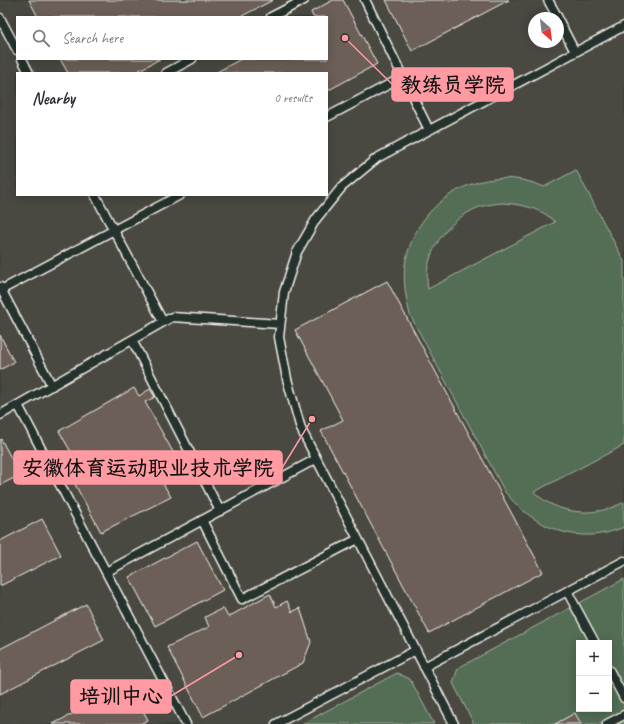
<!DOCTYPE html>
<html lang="en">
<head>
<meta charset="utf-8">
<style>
	:root { --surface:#fff; --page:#f7f7f7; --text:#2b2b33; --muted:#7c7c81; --line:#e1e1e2 }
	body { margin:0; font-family:Caveat,"LXGW WenKai TC",sans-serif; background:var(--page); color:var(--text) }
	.controls { position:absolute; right:12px; bottom:12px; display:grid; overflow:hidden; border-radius:0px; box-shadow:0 2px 10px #0003 }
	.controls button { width:36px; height:36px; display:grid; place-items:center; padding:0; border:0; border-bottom:1px solid var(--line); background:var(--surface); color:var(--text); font:20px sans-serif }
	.compass { position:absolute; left:528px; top:12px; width:36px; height:36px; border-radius:50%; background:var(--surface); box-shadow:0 2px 10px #0003; rotate:152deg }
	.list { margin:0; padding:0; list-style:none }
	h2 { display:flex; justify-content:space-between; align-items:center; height:52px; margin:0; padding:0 16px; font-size:17px }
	h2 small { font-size:13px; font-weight:400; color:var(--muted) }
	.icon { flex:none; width:22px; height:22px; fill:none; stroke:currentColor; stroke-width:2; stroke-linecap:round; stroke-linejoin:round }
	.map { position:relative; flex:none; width:624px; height:724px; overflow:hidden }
	.search { position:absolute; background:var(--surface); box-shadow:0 2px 10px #0003; left:16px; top:16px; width:312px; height:44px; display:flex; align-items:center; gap:10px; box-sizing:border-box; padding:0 14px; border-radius:0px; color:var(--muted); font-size:15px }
	.panel { position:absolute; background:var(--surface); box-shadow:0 2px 10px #0003; left:16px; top:72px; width:312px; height:124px; border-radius:0px }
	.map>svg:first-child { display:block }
</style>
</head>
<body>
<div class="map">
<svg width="624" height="724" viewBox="0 0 624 724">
	<rect width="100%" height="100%" fill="#3b403a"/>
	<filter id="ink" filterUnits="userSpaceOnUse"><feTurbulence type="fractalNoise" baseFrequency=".025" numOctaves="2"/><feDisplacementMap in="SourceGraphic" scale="8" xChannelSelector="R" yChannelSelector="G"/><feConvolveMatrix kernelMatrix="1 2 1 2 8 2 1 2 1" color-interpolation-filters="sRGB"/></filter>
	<g filter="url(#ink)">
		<path fill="#4a4943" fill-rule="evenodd" d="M0,0H624V724H0ZM17,17H327V59H17ZM534,18H558V42H534ZM17,73H327V195H17ZM579,643H609V709H579Z"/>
		<path fill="#536e55" stroke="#a4b09e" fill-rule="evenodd" d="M576,170L624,261V445L534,492C557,515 596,518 624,502V527C579,547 534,528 505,492L410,315C405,294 401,273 408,252C424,194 489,162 544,187ZM502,203C520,204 542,208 555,222L428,289C422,258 443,226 469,212C479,206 490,204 502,203Z
			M624,579V724H474L453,683L458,668ZM579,643H609V709H579Z
			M397,673L410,679L434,724H302Z"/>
		<path fill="#6c5f59" stroke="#f4f1e8" d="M29,0H273L240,17H38Z
			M333,0H343L377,64L327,91V73H215L241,59H327V17H313L311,12Z
			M386,0H509L412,51Z
			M60,59H160L134,73H68Z
			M387,281L543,572L429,633L321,431L343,420L295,330Z
			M0,335L14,362L0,370Z
			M134,388L139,396L150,389L155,397L145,402L182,468L161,480L171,497L101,532L72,479L83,473L59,431Z
			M1,439L20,475L0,485V440Z
			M42,519L61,555L0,586V541Z
			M197,541L223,590L155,626L129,577Z
			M270,594L276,607L287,601L292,612L300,608L311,642L303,663L203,717L167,647L209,627L205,617L223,608L228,617Z
			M86,604L104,640L0,694V649Z
			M129,684L148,720L140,724H53Z
			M575,713L581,724H555Z"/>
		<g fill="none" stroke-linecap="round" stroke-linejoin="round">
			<g stroke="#f4f1e8" stroke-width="11">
				<path id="service" d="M365,0L429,130
					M548,0L558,18
					M271,17L304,0
					M0,18L17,50
					M558,19L575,52
					M22,59L29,73
					M166,73L192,59
					M327,117L403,77
					M95,195L163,322
					M0,287L52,386
					M1,290L180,195
					M132,340L220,511
					M18,405L186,724
					M0,415L172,317L280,324
					M202,520L242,599L358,539
					M106,572L316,459
					M567,591L595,643
					M424,667L624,561
					M609,670L624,698
					M276,724L416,650
					M454,724L301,429L287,379L279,337L284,292L297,252L316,219L342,187L377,158L624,26
					M607,724L624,715"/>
			</g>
			<use href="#service" stroke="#26332d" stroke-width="8"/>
		</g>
	</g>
	<path fill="none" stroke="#ff9aa2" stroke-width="1.5" d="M345 38L392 84M312 419L282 468M239 655L171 696"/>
	<g fill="#ff9aa2" stroke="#26332d" stroke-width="1.5">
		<circle cx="345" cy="38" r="4"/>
		<circle cx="312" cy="419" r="4"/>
		<circle cx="239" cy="655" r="4"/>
	</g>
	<g fill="#ff9aa2" stroke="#ff9aa2" stroke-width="1.5">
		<rect x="392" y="68" width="121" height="33" rx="4"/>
		<rect x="14" y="451" width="268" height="33" rx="4"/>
		<rect x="71" y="680" width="100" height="33" rx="4"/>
	</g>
	<g font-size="21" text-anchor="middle" font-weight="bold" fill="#111">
		<text x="453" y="92">教练员学院</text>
		<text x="148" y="475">安徽体育运动职业技术学院</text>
		<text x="121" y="703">培训中心</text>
	</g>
</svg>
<div class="controls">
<button>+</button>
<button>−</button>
</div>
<svg class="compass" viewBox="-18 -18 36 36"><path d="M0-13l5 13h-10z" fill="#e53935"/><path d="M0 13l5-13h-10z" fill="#7c7c81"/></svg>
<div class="search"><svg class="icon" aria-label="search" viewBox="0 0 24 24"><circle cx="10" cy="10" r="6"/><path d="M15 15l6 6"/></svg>Search here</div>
<section class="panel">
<h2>Nearby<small>0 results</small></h2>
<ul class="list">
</ul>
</section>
</div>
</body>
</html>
